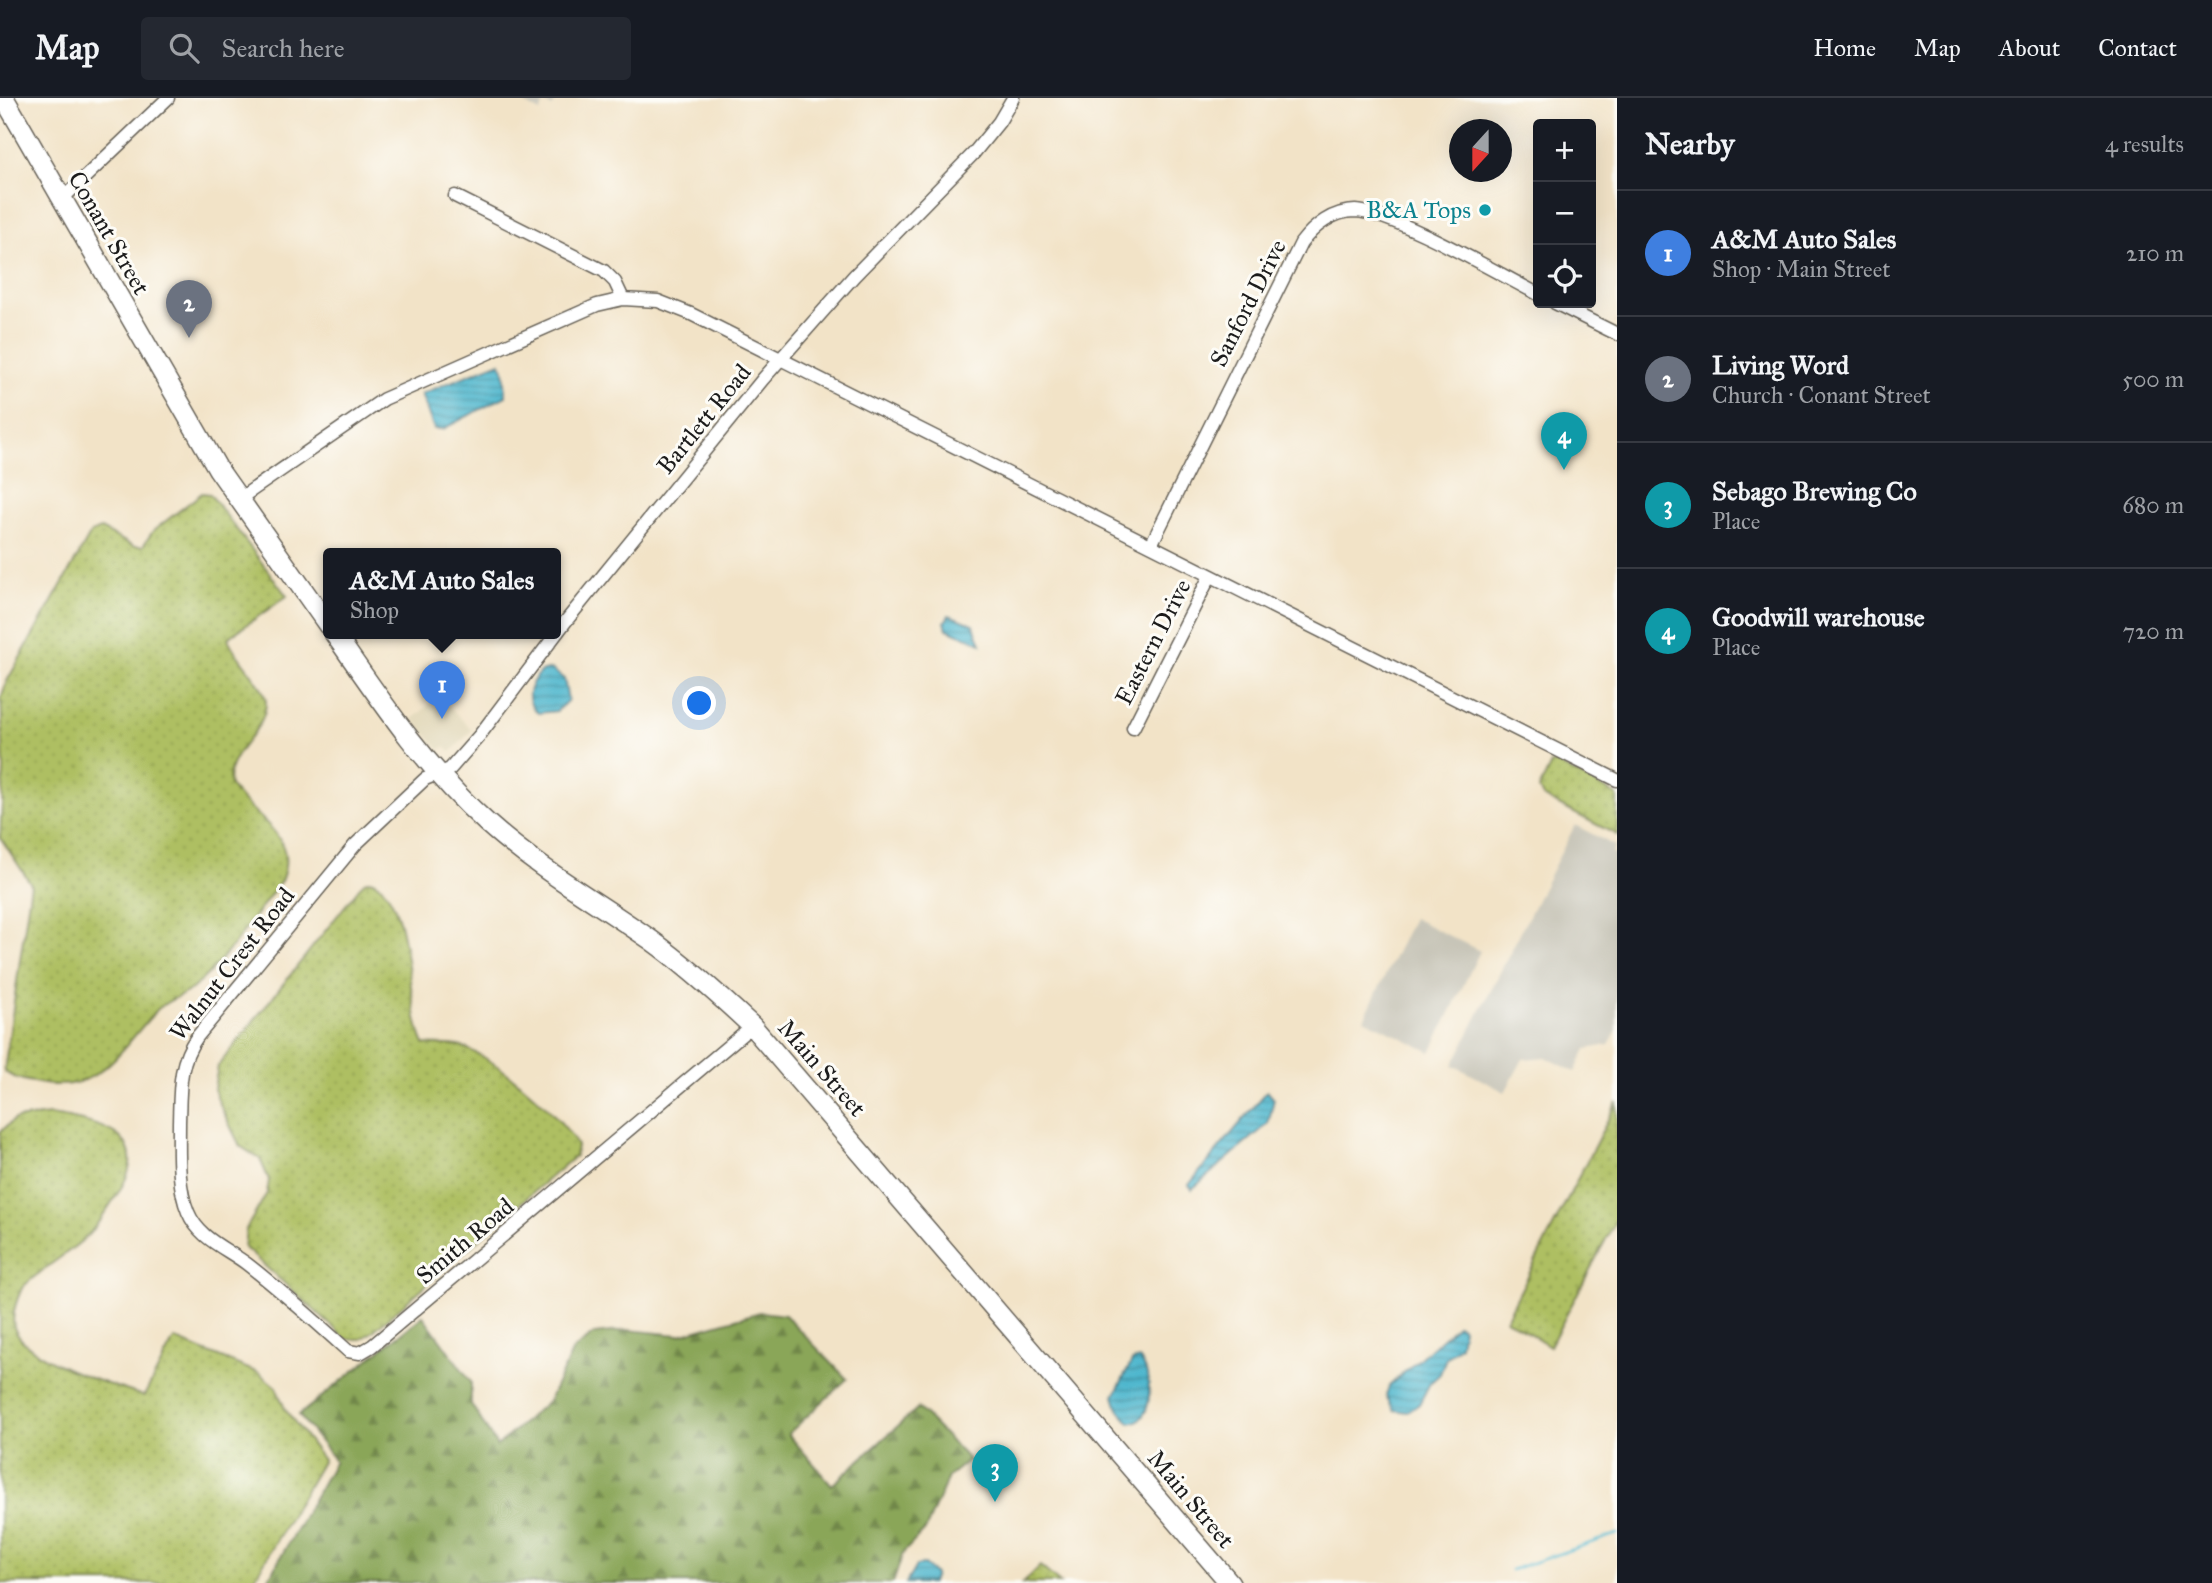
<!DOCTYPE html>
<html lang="en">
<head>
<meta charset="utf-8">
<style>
	:root { --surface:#171b24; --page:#242831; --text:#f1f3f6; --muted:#9ea1a6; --line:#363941; --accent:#b45309 }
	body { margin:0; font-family:"IM FELL Great Primer",serif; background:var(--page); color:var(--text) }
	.controls { position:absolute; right:21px; top:21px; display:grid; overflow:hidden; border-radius:7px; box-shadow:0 7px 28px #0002 }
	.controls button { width:63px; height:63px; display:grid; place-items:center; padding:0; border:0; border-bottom:2px solid var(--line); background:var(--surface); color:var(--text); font:35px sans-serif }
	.compass { position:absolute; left:1449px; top:21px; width:63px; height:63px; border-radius:50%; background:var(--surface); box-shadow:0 7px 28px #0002; rotate:201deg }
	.you { position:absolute; left:700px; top:606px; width:24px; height:24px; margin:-18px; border:5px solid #fff; border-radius:50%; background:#1a73e8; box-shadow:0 0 0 10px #1a73e833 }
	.badge { display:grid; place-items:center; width:46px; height:46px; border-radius:50%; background:var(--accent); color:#fff; font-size:23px; font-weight:700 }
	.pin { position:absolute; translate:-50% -58px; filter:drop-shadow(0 2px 4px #0008) }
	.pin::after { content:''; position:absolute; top:37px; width:24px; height:21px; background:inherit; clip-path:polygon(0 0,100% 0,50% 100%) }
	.popup { position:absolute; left:323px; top:450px; width:238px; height:91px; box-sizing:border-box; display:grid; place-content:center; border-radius:7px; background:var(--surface); filter:drop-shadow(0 2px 5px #0005); font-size:23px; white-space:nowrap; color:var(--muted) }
	.popup b { font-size:26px; color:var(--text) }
	.popup::after { content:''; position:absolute; left:50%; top:100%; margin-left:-14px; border:14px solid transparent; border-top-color:var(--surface) }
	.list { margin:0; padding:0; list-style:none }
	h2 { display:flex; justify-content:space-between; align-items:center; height:91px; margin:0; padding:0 28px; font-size:30px }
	h2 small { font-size:23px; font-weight:400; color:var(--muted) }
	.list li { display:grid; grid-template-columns:46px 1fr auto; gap:21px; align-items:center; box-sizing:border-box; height:126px; padding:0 28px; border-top:2px solid var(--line) }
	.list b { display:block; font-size:26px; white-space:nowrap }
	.list p { margin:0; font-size:23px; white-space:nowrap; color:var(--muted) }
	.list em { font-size:23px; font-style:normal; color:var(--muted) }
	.icon { flex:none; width:38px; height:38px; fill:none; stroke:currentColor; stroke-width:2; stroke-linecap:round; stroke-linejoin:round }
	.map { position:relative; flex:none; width:1617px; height:1485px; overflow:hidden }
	header { display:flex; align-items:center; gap:42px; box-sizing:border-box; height:98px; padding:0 35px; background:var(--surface); border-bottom:2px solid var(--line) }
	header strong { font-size:33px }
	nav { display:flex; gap:38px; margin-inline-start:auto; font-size:24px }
	.search { width:490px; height:63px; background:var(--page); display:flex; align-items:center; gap:18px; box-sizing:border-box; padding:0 24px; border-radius:7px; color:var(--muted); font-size:26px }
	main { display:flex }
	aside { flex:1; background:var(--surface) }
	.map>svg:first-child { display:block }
</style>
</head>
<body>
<header>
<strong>Map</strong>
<div class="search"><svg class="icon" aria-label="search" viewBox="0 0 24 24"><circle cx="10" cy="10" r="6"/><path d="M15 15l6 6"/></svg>Search here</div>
<nav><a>Home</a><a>Map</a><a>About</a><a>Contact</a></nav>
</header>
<main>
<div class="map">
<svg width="1617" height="1485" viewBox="0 0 1617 1485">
	<defs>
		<pattern id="grass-dots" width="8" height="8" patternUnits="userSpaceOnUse" patternTransform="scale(1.75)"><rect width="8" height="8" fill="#aebf62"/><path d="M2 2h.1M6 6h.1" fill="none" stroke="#95a454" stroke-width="1.8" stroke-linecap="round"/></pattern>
		<pattern id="forest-firs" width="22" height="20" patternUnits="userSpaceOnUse" patternTransform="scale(1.75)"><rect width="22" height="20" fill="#8aa658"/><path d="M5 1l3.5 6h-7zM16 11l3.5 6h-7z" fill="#708648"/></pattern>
		<pattern id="water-rules" width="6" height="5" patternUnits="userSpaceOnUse" patternTransform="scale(1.75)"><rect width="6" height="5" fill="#50b7ce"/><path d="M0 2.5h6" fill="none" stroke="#4294a6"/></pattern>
	</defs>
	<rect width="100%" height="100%" fill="#fdfcf7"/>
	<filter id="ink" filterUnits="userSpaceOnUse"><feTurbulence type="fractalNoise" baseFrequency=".0143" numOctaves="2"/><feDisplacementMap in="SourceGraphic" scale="14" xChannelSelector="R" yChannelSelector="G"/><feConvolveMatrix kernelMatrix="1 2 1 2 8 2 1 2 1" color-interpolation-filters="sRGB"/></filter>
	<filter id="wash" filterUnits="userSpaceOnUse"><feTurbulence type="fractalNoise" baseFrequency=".00686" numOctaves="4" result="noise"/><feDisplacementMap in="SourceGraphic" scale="28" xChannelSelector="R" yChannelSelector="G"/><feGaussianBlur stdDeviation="1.57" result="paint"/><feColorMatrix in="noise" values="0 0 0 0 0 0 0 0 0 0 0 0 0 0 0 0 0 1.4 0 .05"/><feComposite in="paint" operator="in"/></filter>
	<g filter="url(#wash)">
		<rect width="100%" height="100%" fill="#f2e3c7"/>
		<path fill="#e1d7b7" d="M439,598L472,632L451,654L445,648L440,652L413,621Z"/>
		<path fill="#c7c5b8" d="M514,0H558L552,9L544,5L540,14Z
			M1575,727L1615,748L1612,754L1617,757V932L1609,947L1586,951L1575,974L1546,959L1523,961L1505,994L1453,967Z
			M1413,820L1480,853L1431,954L1364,921Z"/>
		<path fill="url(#grass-dots)" stroke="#656e3f" stroke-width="2" d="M202,395L210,396L287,498L228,540C235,560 265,586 266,604C266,636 223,656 230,687C249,718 301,736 281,783C253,819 228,860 193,890C182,899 166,902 157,912C118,953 99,1000 33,984C23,982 12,980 4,973L31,786L0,739L4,672L1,600L7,583L91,435L101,431L133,448H143L153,433Z
			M1556,665L1617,697V737L1543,699L1539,691L1551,666Z
			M370,782C413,795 405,908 424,946C437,948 449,945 462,949C493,958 565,1019 577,1048L575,1058L372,1234L362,1241H346L244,1149L246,1131L267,1095L269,1082L260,1061L240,1048L220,1007L214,991L218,968L364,784Z
			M1617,1004V1120L1550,1248L1506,1221Z
			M50,1017C103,1025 159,1038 114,1101C105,1114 97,1129 85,1140C65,1158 41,1171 22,1190C17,1201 10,1220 15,1232C28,1263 113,1288 144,1298L174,1241L259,1275L276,1289L285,1311L323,1362L252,1485H0V1034L15,1021Z
			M1040,1468L1060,1485H1023Z"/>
		<path fill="url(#forest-firs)" stroke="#53613a" stroke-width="2" d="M760,1214L785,1217L847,1281L788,1336L832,1387L918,1310L969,1362L948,1379L926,1431L903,1455L893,1485H266L335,1363L299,1317L423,1218L471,1284V1306L497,1348L549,1302L573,1252L595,1236L628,1232L679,1237Z"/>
		<path fill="url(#water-rules)" stroke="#366a75" stroke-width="2" d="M500,264L504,271L506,298L443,331H434L421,296Z
			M949,517L973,526L981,545L947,531L945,524Z
			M551,571L564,581L568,602L557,613L538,615C523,602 528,588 540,574Z
			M1267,993L1274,1001L1268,1026L1192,1091L1189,1087L1192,1083Z
			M1458,1226L1463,1230L1460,1247L1446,1260L1440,1276L1430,1285L1419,1306L1408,1314L1394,1312L1386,1298L1389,1288Z
			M1139,1261C1152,1273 1156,1323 1130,1325L1118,1311L1114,1298L1132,1263Z
			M924,1467L935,1476L932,1485H906L916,1468Z"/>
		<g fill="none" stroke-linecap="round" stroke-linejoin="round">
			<path stroke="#50b7ce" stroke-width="2.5" d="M1511,1472L1617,1436"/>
		</g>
	</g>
	<g filter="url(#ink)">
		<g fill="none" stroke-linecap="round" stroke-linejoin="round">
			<g stroke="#676258" stroke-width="15">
				<path id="minor" d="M455,98L604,173L615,184L623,201L658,203L691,216L1617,682
					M61,102L168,0
					M1555,205L1617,236
					M239,401L384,301L597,207L623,201
					M1151,447L1301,145C1314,128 1333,113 1355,113C1394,114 1499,176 1538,196
					M1133,630L1210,478
					M752,928L372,1248L360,1255L348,1253C315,1223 282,1193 247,1166C226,1150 199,1141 188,1114C177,1088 179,1053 179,1025C180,993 178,965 197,939L355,747L425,681L450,671L479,638L566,523L763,281L854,178L973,56L999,24L1013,0"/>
			</g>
			<g stroke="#676258" stroke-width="22">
				<path id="highway" d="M4,0L218,371L328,527
					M334,535C381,603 426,670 487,725C537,770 597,804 651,842C687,868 720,898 752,928L1230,1485"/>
			</g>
			<use href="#minor" stroke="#fff" stroke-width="12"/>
			<use href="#highway" stroke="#fff" stroke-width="19"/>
		</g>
	</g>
	<circle fill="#0f9aa8" stroke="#fdfcf7" stroke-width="2.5" cx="1485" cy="112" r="7"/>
	<g text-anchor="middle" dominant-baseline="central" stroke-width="6" stroke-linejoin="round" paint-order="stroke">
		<g font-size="24" fill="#0d838f" stroke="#fdfcf7" text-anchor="end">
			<text x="1471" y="112">B&amp;A Tops</text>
		</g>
		<g font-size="24" fill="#1c1c1c" stroke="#fdfcf7">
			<text transform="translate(109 135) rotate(60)">Conant Street</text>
			<text transform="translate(1248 205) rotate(-63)">Sanford Drive</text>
			<text transform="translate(704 321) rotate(-51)">Bartlett Road</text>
			<text transform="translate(1153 544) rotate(-63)">Eastern Drive</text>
			<text transform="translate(232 866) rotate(-52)">Walnut Crest Road</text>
			<text transform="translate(822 970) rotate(49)">Main Street</text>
			<text transform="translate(465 1143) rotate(-40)">Smith Road</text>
			<text transform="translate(1191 1401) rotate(50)">Main Street</text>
		</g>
	</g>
</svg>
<div class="controls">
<button>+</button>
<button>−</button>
<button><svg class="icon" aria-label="locate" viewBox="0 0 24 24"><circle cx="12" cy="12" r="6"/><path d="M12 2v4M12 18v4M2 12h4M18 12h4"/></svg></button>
</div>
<svg class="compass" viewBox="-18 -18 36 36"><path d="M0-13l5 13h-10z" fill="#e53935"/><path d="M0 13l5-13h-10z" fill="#9ea1a6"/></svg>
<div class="you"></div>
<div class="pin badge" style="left:442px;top:621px;background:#3f7fe0">1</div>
<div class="popup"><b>A&amp;M Auto Sales</b>Shop</div>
<div class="pin badge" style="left:189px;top:240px;background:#6b7280">2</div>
<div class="pin badge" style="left:995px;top:1404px;background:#0f9aa8">3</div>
<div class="pin badge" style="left:1564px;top:372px;background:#0f9aa8">4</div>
</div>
<aside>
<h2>Nearby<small>4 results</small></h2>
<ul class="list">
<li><span class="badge" style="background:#3f7fe0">1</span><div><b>A&amp;M Auto Sales</b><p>Shop · Main Street</p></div><em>210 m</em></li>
<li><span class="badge" style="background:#6b7280">2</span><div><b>Living Word</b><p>Church · Conant Street</p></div><em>500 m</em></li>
<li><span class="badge" style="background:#0f9aa8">3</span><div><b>Sebago Brewing Co</b><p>Place</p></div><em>680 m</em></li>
<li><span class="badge" style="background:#0f9aa8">4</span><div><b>Goodwill warehouse</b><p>Place</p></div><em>720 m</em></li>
</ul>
</aside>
</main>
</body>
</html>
